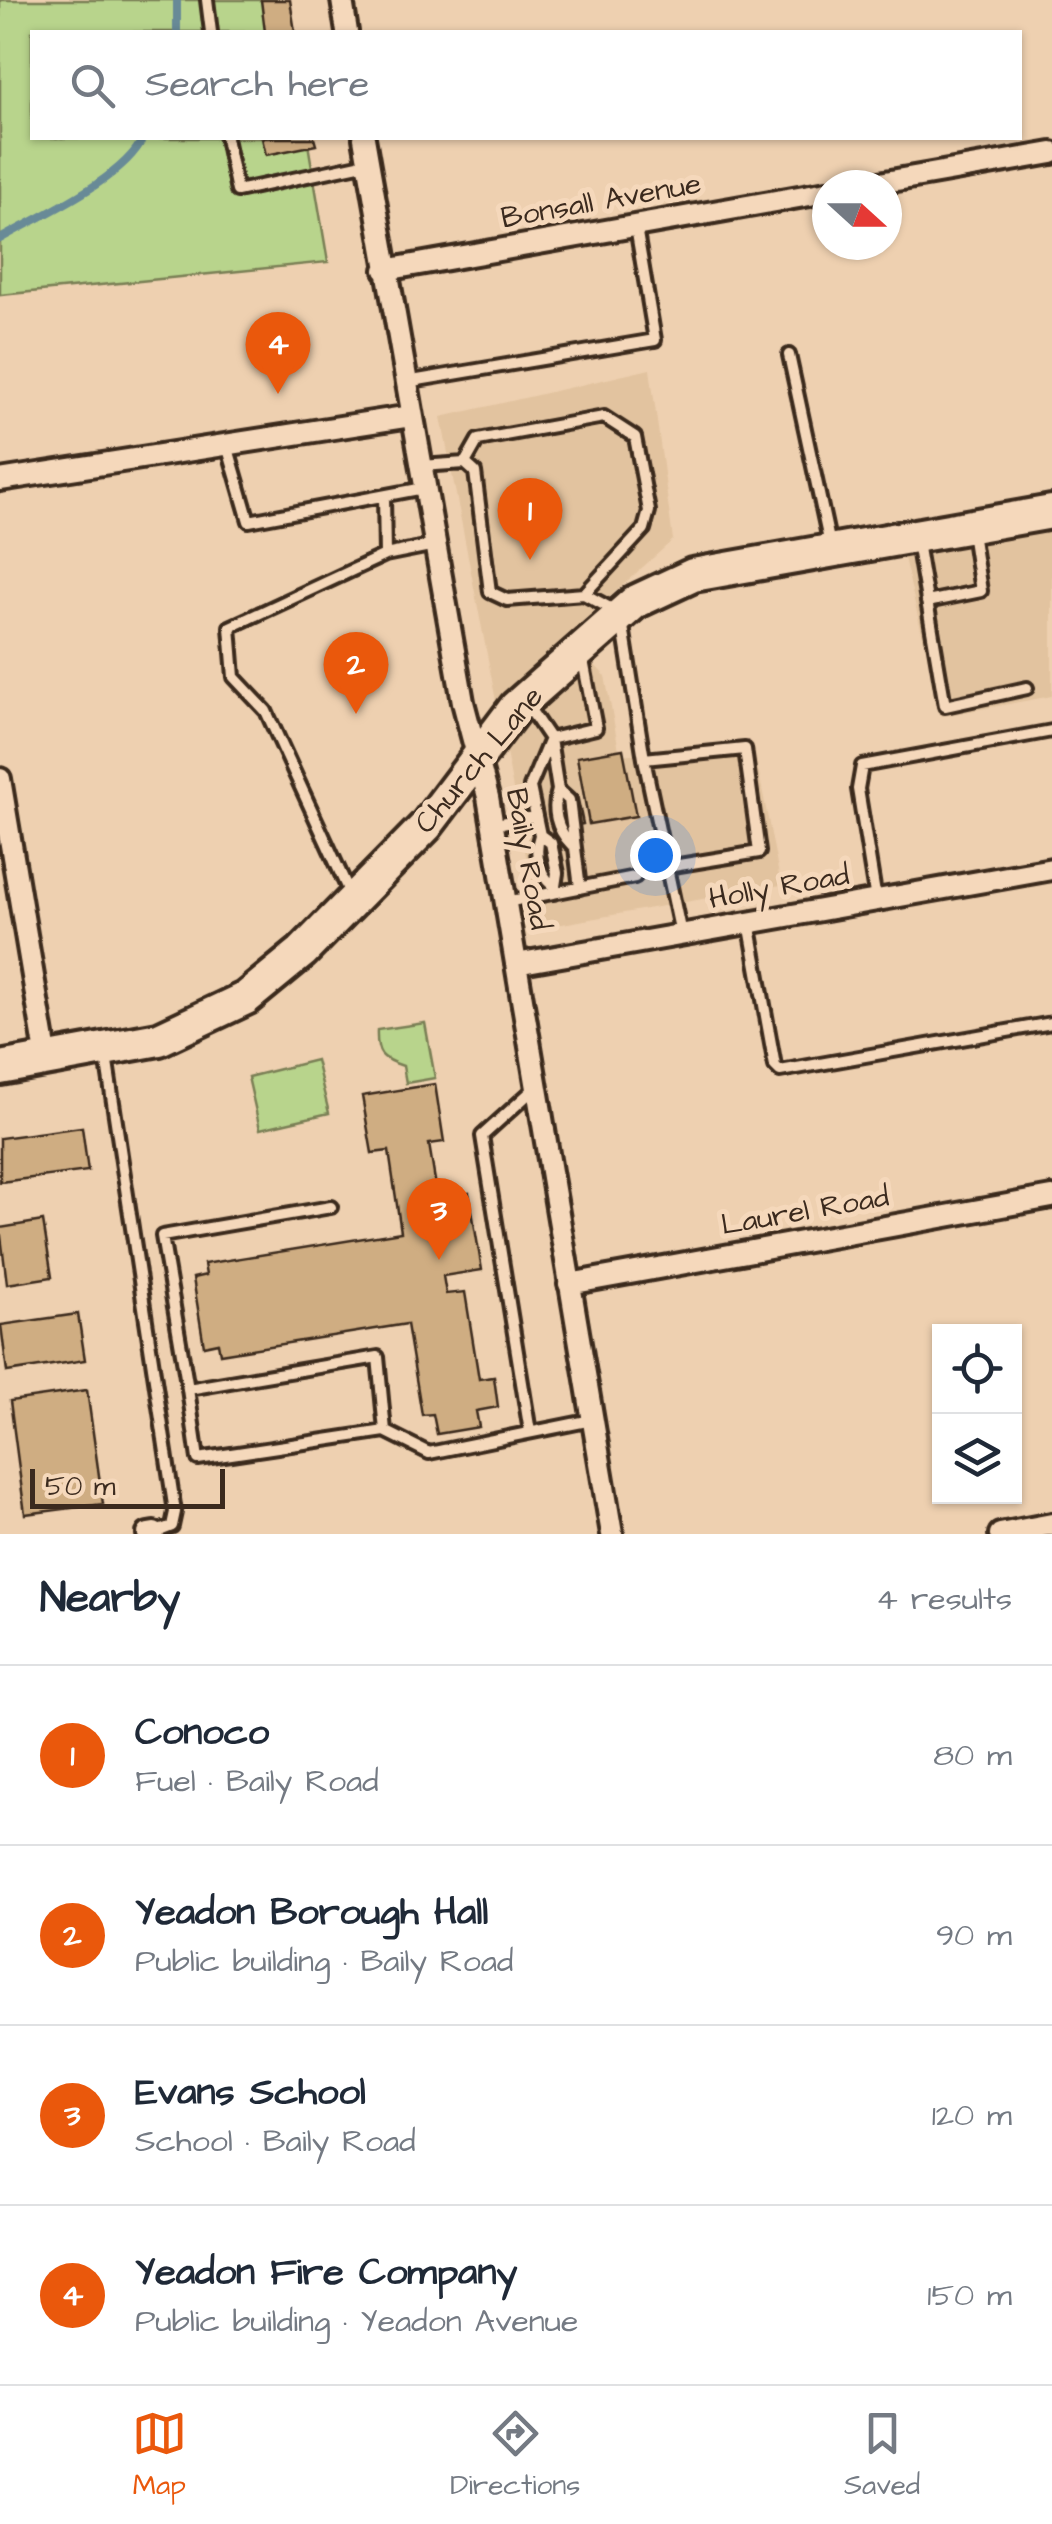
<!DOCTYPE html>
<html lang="en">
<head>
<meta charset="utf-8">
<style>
	:root { --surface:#fff; --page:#f6f6f7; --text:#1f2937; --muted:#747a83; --line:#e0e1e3; --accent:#ea580c }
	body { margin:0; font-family:"Architects Daughter",sans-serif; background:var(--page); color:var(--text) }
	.controls { position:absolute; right:30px; bottom:30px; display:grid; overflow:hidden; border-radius:0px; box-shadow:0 2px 8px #0004 }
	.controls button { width:90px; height:90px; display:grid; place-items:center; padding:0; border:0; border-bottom:2px solid var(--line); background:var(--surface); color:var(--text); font:50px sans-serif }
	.compass { position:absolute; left:812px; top:170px; width:90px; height:90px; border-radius:50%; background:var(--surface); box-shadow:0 2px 8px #0004; rotate:111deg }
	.scale { position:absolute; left:30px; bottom:25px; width:195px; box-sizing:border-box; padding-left:10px; border:5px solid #3b2a1e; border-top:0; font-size:28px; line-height:35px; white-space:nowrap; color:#3b2a1e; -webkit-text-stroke:8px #f5d8bb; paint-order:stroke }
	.you { position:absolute; left:655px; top:855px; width:35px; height:35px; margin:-25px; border:8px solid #fff; border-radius:50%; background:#1a73e8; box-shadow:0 0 0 15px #1a73e833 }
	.badge { display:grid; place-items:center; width:65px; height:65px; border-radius:50%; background:var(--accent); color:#fff; font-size:32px; font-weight:700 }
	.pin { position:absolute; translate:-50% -82px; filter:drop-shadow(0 2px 5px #0008) }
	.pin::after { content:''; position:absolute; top:52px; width:35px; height:30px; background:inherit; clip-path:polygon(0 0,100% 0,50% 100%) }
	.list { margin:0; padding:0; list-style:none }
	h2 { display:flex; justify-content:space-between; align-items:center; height:130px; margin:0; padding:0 40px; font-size:42px }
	h2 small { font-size:32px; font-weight:400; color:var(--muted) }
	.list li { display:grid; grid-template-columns:65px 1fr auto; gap:30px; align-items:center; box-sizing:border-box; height:180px; padding:0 40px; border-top:2px solid var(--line) }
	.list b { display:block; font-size:38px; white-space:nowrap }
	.list p { margin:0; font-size:32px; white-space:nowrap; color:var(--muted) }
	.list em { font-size:32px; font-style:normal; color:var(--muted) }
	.icon { flex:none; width:55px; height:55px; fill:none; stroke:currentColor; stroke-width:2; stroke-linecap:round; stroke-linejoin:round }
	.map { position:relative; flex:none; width:1052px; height:1534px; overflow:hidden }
	.search { position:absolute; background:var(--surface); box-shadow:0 2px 8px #0004; left:30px; right:30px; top:30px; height:110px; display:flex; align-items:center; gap:25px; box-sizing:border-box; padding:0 35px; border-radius:0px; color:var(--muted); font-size:38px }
	.sheet { height:850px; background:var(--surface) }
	nav { display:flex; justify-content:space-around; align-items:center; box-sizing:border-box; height:140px; border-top:2px solid var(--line); background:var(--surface); font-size:28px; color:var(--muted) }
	nav a { display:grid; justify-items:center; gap:5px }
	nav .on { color:var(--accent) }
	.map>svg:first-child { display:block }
</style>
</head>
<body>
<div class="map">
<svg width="1052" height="1534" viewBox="0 0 1052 1534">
	<rect width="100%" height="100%" fill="#eed0b0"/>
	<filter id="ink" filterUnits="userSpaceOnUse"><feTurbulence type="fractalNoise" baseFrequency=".01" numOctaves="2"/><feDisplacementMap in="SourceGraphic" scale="20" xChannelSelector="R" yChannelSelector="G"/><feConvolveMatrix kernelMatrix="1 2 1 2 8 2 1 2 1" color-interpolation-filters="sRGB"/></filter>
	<g filter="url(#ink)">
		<path fill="#e2c39f" d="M650,369L673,540L567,635L605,676L620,755L753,743L781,885L540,928L441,417Z
			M1052,530V696L942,716L904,558Z"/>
		<path fill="#b8d48c" stroke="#7a7f55" stroke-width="2.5" d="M0,0H284L290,32H32V138H307L328,262L0,295Z
			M425,1023L435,1078L406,1083L403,1066C381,1059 376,1054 377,1030Z
			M316,1060L329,1113L260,1129L248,1077Z"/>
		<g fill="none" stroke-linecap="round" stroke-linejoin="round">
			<path stroke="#688a97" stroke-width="8" d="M177,0V32
				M0,239C40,216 124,179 143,138"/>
		</g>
		<path fill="#cfad82" stroke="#3b2a1e" stroke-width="2.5" d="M261,0H290L295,32H265Z
			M262,138H314L316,145L266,155Z
			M623,749L636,816L589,824L577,757Z
			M577,795L583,824L558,829L552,800Z
			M559,839L565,869L540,874L534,844Z
			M435,1084L444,1142L429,1144L438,1199L469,1193L482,1270L443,1276L446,1294L465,1292L479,1379L494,1377L498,1407L476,1411L479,1427L437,1434L433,1414L422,1415L407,1324L220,1354L218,1343L204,1346L193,1278L206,1275L204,1264L401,1232L389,1151L372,1153L362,1096Z
			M82,1127L88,1171L0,1182V1138Z
			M43,1221L52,1277L7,1284L0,1228Z
			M78,1314L85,1360L7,1372L1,1325Z
			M87,1390L103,1504L25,1514L10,1401Z"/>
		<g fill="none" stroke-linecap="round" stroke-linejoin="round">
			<g stroke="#3b2a1e" stroke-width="18">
				<path id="service" d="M207,0L211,32
					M226,138L237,191L368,163
					M789,355L830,545
					M406,382L655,340L636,227
					M227,445L249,521L424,488
					M465,463L478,440L604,417L635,437L649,511L644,529L584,594
					M421,466L465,463L475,472L490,592L507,600L584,594L621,614L644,759
					M917,542L945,706L1027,688
					M385,555L435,545
					M927,602L981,591L972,532
					M527,705L550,739L558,790
					M536,816L540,835L551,843L557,873L554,893
					M492,825L536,816L530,787L550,739L596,728L582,655
					M540,835C534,852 538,873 552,885
					M571,844C556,829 552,809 558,790L569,800L580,888
					M667,867L759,852L745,749L644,759L681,934
					M351,896L266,711L234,677L230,627L385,555L384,496
					M876,900L858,789L862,766L1052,731
					M506,902L635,877
					M749,922L775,1066L780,1071L1052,1023
					M106,1056L175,1512L172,1526L154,1533
					M188,1389L162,1236L331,1207
					M385,1431L198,1459L188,1389L378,1357L385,1431L429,1453L592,1420
					M530,1432L482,1136L535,1088"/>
			</g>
			<g stroke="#3b2a1e" stroke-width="28">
				<path id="minor" d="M342,0L347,32
					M364,138L463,702L488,797L612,1534
					M868,185L1052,153
					M385,270L827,192
					M0,480L411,416
					M0,779L47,1060
					M516,964L1052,869
					M569,1284L1052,1197
					M148,1534L154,1533
					M1000,1534L1052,1524"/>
			</g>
			<g stroke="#3b2a1e" stroke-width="40">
				<path id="primary" d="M0,1068L159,1039L246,998L302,952L426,826L516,707L635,602L693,575L1052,512"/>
			</g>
			<use href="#service" stroke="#f5d8bb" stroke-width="10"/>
			<use href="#minor" stroke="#f5d8bb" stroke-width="20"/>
			<use href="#primary" stroke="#f5d8bb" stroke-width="32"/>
		</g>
	</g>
	<g text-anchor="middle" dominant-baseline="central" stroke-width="10" stroke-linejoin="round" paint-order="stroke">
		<g font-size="30" fill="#3b2a1e" stroke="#f5d8bb">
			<text transform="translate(601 201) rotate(-10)">Bonsall Avenue</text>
			<text transform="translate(479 760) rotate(-50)">Church Lane</text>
			<text transform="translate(528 859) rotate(80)">Baily Road</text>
			<text transform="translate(779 887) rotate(-10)">Holly Road</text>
			<text transform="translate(805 1211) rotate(-10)">Laurel Road</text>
		</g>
	</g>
</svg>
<div class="controls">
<button><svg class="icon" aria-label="locate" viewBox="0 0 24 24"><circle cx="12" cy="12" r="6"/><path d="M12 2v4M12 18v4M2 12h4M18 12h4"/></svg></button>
<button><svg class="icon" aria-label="layers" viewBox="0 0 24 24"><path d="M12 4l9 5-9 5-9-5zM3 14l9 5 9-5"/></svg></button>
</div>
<svg class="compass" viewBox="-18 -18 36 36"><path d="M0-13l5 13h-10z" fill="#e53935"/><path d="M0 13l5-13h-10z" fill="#747a83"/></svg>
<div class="scale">50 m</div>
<div class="you"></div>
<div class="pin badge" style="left:530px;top:560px">1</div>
<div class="pin badge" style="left:356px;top:714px">2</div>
<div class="pin badge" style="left:439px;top:1260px">3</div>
<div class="pin badge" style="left:278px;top:394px">4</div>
<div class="search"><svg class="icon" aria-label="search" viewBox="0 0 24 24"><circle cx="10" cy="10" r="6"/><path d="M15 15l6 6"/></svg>Search here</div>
</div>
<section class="sheet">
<h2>Nearby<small>4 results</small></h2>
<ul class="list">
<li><span class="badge">1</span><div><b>Conoco</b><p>Fuel · Baily Road</p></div><em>80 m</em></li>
<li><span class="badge">2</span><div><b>Yeadon Borough Hall</b><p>Public building · Baily Road</p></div><em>90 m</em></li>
<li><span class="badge">3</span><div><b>Evans School</b><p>School · Baily Road</p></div><em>120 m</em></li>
<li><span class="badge">4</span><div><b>Yeadon Fire Company</b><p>Public building · Yeadon Avenue</p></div><em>150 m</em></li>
</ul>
</section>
<nav>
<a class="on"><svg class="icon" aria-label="map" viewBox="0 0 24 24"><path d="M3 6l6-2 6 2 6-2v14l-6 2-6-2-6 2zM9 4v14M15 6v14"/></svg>Map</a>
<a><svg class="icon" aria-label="directions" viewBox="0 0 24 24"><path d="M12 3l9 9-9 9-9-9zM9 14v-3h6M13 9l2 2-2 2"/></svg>Directions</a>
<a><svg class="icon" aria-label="saved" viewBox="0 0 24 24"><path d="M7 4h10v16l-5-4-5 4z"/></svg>Saved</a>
</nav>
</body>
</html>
